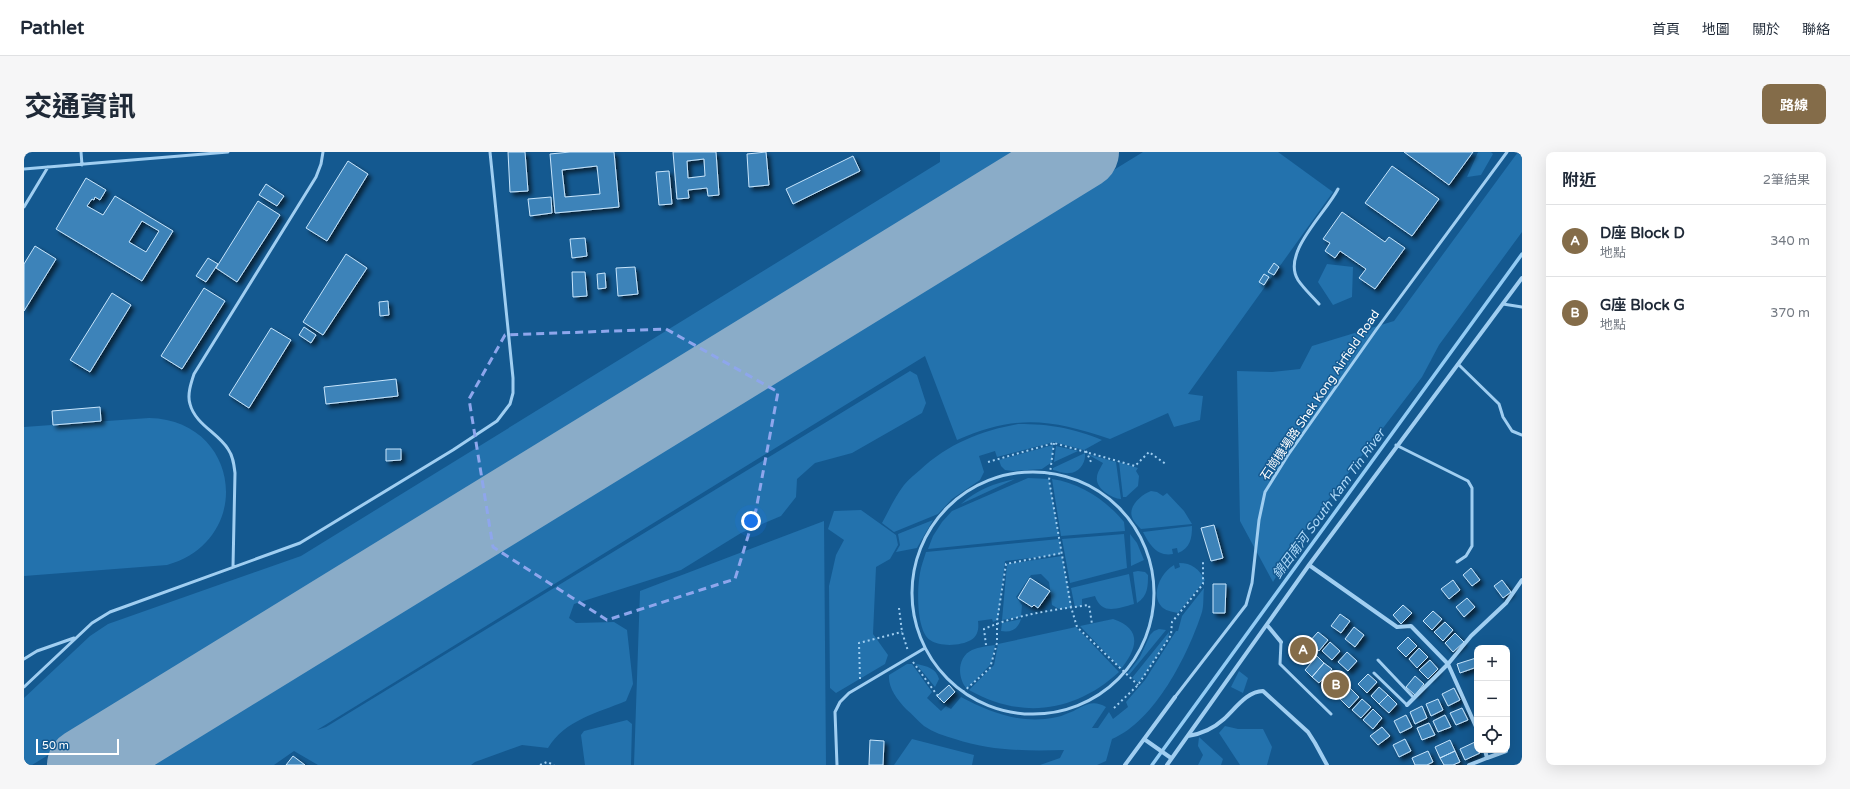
<!DOCTYPE html>
<html lang="zh-TW">
<head>
<meta charset="utf-8">
<style>
	:root { --surface:#fff; --page:#f6f6f7; --text:#1f2937; --muted:#747a83; --line:#e0e1e3; --accent:#846c49 }
	body { margin:0; font-family:"Varela Round","Noto Sans TC",sans-serif; background:var(--page); color:var(--text) }
	.controls { position:absolute; right:12px; bottom:12px; display:grid; overflow:hidden; border-radius:8px; box-shadow:0 4px 16px #0002 }
	.controls button { width:36px; height:36px; display:grid; place-items:center; padding:0; border:0; border-bottom:1px solid var(--line); background:var(--surface); color:var(--text); font:20px sans-serif }
	.scale { position:absolute; left:12px; bottom:10px; width:83px; box-sizing:border-box; padding-left:4px; border:2px solid #fff; border-top:0; font-size:11px; line-height:14px; white-space:nowrap; color:#fff; -webkit-text-stroke:3px #145990; paint-order:stroke }
	.you { position:absolute; left:727px; top:369px; width:14px; height:14px; margin:-10px; border:3px solid #fff; border-radius:50%; background:#1a73e8; box-shadow:0 0 0 6px #1a73e833 }
	.badge { display:grid; place-items:center; width:26px; height:26px; border-radius:50%; background:var(--accent); color:#fff; font-size:13px; font-weight:700 }
	.pin { position:absolute; translate:-50% -50%; border:2px solid #fff; box-shadow:0 1px 4px #0006 }
	.list { margin:0; padding:0; list-style:none }
	h2 { display:flex; justify-content:space-between; align-items:center; height:52px; margin:0; padding:0 16px; font-size:17px }
	h2 small { font-size:13px; font-weight:400; color:var(--muted) }
	.list li { display:grid; grid-template-columns:26px 1fr auto; gap:12px; align-items:center; box-sizing:border-box; height:72px; padding:0 16px; border-top:1px solid var(--line) }
	.list b { display:block; font-size:15px; white-space:nowrap }
	.list p { margin:0; font-size:13px; white-space:nowrap; color:var(--muted) }
	.list em { font-size:13px; font-style:normal; color:var(--muted) }
	.icon { flex:none; width:22px; height:22px; fill:none; stroke:currentColor; stroke-width:2; stroke-linecap:round; stroke-linejoin:round }
	.map { position:relative; flex:none; width:1498px; height:613px; overflow:hidden; border-radius:8px }
	header { display:flex; align-items:center; gap:24px; box-sizing:border-box; height:56px; padding:0 20px; background:var(--surface); border-bottom:1px solid var(--line) }
	header strong { font-size:19px }
	nav { display:flex; gap:22px; margin-inline-start:auto; font-size:14px }
	.intro { display:flex; align-items:center; justify-content:space-between; box-sizing:border-box; height:96px; padding:0 24px }
	h1 { margin:0; font-size:28px }
	.button { padding:10px 18px; border-radius:8px; background:var(--accent); color:#fff; font-size:14px; font-weight:700 }
	main { display:flex; gap:24px; padding:0 24px }
	aside { flex:1; background:var(--surface); border-radius:8px; box-shadow:0 4px 16px #0002 }
	.map>svg:first-child { display:block }
</style>
</head>
<body>
<header>
<strong>Pathlet</strong>
<nav><a>首頁</a><a>地圖</a><a>關於</a><a>聯絡</a></nav>
</header>
<div class="intro"><h1>交通資訊</h1><a class="button">路線</a></div>
<main>
<div class="map">
<svg width="1498" height="613" viewBox="0 0 1498 613">
	<defs>
		<filter id="shadow"><feDropShadow dx="3.5" dy="3.5" stdDeviation="2" flood-color="#0009"/></filter>
	</defs>
	<rect width="100%" height="100%" fill="#145990"/>
	<path fill="#2372ad" d="M916,0H1007L8,613H0V546L66,484L84,472L277,404L916,10Z
		M1119,0H1254L1309,40L1164,242L1179,244L1176,268L1150,275L1144,261L1086,287C1027,267 992,262 933,288L901,204L293,578L302,575L886,219L893,223L902,251L898,261L828,301L791,311L773,327L772,345L757,364L717,381L657,418L550,452L545,466L552,471L590,470L603,478L609,532L602,549C573,561 541,568 524,596L498,593L451,610L447,613H294L270,599L250,613H121Z
		M1454,0H1467L1469,2L1457,23L1443,25Z
		M1494,0H1498V80L1415,193L1398,225L1275,386L1249,430L1216,369L1213,219L1248,220L1276,217L1288,194L1370,169Z
		M1303,112L1329,115L1328,145L1309,153L1294,130Z
		M125,266C217,268 231,388 143,413L0,424V275Z
		M994,272C1027,272 1048,276 1078,288L1060,298L1030,290L973,305L971,299L955,304L960,320L956,328L928,347L914,362L870,380L858,371C865,358 871,345 880,333C884,328 890,323 896,318C924,292 956,279 994,272Z
		M1029,293L1028,310L1018,317L989,319L981,318L977,314L975,308Z
		M1032,294L1054,299L1030,310Z
		M1061,301C1062,311 1055,321 1045,321C1040,322 1034,319 1029,318V316Z
		M1063,302L1092,310L1097,347C1087,346 1071,336 1073,325C1073,321 1077,315 1079,311Z
		M1095,310L1114,316L1112,319L1115,324L1114,334L1102,345H1099Z
		M1004,326L1025,327L1035,384L904,397L909,384L918,370L928,359Z
		M991,327L937,352C953,338 970,331 991,327Z
		M1028,327C1056,331 1082,348 1100,370L1101,379L1037,384Z
		M1127,339L1133,340L1139,344L1143,341L1160,359L1168,372L1117,377C1114,374 1109,369 1108,365C1104,354 1118,342 1127,339Z
		M837,358L872,383L874,393L866,407L852,415L849,482L864,503L861,512L812,541L806,536L805,434L812,403L820,388L804,377L810,359Z
		M909,368L893,396L872,400L876,393L874,382Z
		M800,369L802,613H610L616,439Z
		M1168,374C1168,387 1166,396 1154,401L1153,396L1148,397L1149,402C1133,405 1125,392 1119,380Z
		M1100,382L1103,416L1046,431L1038,387Z
		M1106,382L1113,391L1120,408L1107,414Z
		M1035,387L1038,402L981,409L974,468L969,470L968,467L954,469C955,476 954,484 947,488C937,494 916,495 906,488C892,478 893,437 896,421C897,414 900,407 902,400Z
		M1038,404L1048,456L1035,457L1028,453L1025,430L1017,422L1007,423L992,445L998,453L997,465L978,468L983,412Z
		M1155,411C1168,411 1175,417 1181,428L1154,461C1149,460 1143,459 1139,456C1125,444 1137,420 1150,413L1151,417L1156,415Z
		M1114,419L1121,420L1124,423C1124,434 1124,444 1113,451L1109,420Z
		M1105,422L1110,452C1094,456 1078,464 1071,444L1058,447V453L1051,456L1047,436Z
		M1180,436C1179,444 1180,453 1178,460C1164,503 1131,569 1088,587L1082,609L1073,613H1016L1036,606L1040,598C1002,599 967,599 931,587C920,584 909,580 900,574C894,569 888,562 882,557C873,547 864,536 865,523L883,512H888L908,540L903,546L917,559L922,554L927,557L937,545C963,559 991,570 1021,567C1028,566 1036,565 1042,562C1057,557 1066,545 1082,555L1068,576H1074L1085,560L1089,567L1104,555L1102,550L1121,528L1152,479H1154L1158,464Z
		M997,467C994,477 987,481 977,479L978,471Z
		M1089,467C1119,477 1113,497 1097,517L1056,474Z
		M1052,475L1095,520C1051,560 998,568 945,538L970,513L974,492Z
		M1135,477L1142,478L1105,523L1103,522L1116,505L1126,483L1130,479Z
		M1145,480L1144,487L1115,531L1108,526Z
		M971,493L967,512L943,537C933,526 933,505 948,498C955,495 964,494 971,493Z
		M892,512C903,514 912,516 915,527L911,535Z
		M1215,519L1224,526L1219,541L1207,535Z
		M603,568L608,572L607,613H561L557,583L560,579Z
		M1201,574L1214,577H1239L1248,595L1243,613H1216L1195,581Z
		M1175,585L1199,607L1197,613H1174L1179,603L1174,594Z
		M888,587L950,603L948,613H870Z"/>
	<g fill="none" stroke-linecap="round" stroke-linejoin="round">
		<path stroke="#92cbf4" stroke-width="3.5" d="M1128,613L1498,102"/>
		<path stroke="#8aacc8" stroke-width="74" d="M60,613L1058,0"/>
	</g>
	<path fill="#3d83b9" stroke="#c7e5fc" fill-rule="evenodd" filter="url(#shadow)" d="M484,0H501L504,39L486,40Z
		M546,0H590L595,55L531,61L526,2ZM573,14L576,42L541,45L538,18Z
		M649,0H692L695,43L684,44L683,36L664,38L665,46L653,47ZM680,7L681,24L664,26L663,9Z
		M742,0L745,33L725,35L723,2Z
		M1380,0H1449L1425,33Z
		M829,4L836,19L769,52L762,37Z
		M324,9L344,22L303,89L282,76Z
		M1368,14L1415,47L1388,84L1341,51Z
		M645,19L648,52L635,53L632,20Z
		M62,26L82,38L76,48L71,45L70,48L68,47L63,54L79,63L91,44L149,79L118,129L32,77Z
		M242,32L260,44L253,54L235,43Z
		M527,45L528,61L506,64L504,47Z
		M234,49L256,63L213,130L192,116Z
		M1318,60L1361,90L1365,85L1381,96L1351,137L1335,126L1342,117L1316,99L1311,106L1301,99L1306,91L1299,87Z
		M118,69L135,79L122,100L105,90Z
		M561,86L563,104L548,106L546,87Z
		M11,94L32,107L0,159V112Z
		M322,102L343,116L299,183L279,170Z
		M184,106L194,112L182,130L172,124Z
		M1250,111L1255,115L1250,123L1244,120Z
		M611,115L614,142L594,144L592,116Z
		M548,120H561L563,144L549,145Z
		M581,121L582,136L574,137L573,122Z
		M1240,122L1245,125L1240,133L1235,130Z
		M180,136L201,149L158,217L137,204Z
		M88,141L107,153L66,220L46,208Z
		M364,149L365,163L356,164L355,150Z
		M280,175L292,183L287,191L275,183Z
		M247,176L267,188L225,256L205,243Z
		M372,227L374,244L302,252L300,235Z
		M76,255L77,269L29,273L28,259Z
		M362,297H377V308L362,309Z
		M1190,373L1199,406L1187,409L1177,376Z
		M1447,416L1456,428L1448,434L1439,423Z
		M1006,426L1026,439L1014,456L1010,453L1008,455L994,446Z
		M1429,428L1436,438L1425,447L1417,437Z
		M1478,428L1487,440L1479,446L1470,434Z
		M1189,432H1202L1201,461H1189Z
		M1443,446L1451,455L1440,465L1432,455Z
		M1379,453L1388,461L1377,472L1369,463Z
		M1409,459L1418,467L1408,478L1399,469Z
		M1316,462L1326,469L1317,481L1307,474Z
		M1421,470L1429,478L1419,489L1410,480Z
		M1330,475L1340,483L1331,495L1321,487Z
		M1294,480L1304,488L1295,499L1285,490Z
		M1431,481L1440,490L1429,500L1421,491Z
		M1384,485L1393,494L1382,505L1373,496Z
		M1276,488L1289,501L1283,509L1269,496Z
		M1306,490L1316,499L1308,508L1298,499Z
		M1395,496L1404,505L1393,516L1385,507Z
		M1323,500L1333,509L1324,519L1314,510Z
		M1293,504L1300,511L1288,525L1281,518Z
		M1452,506L1453,515L1436,521L1433,512Z
		M1406,508L1414,517L1404,527L1395,518Z
		M1300,511L1308,517L1295,531L1288,525Z
		M1344,522L1353,530L1343,541L1334,532Z
		M1311,523L1321,532L1313,542L1303,533Z
		M1391,524L1400,532L1391,543L1382,535Z
		M925,533L931,540L920,551L913,544Z
		M1355,535L1364,543L1355,552L1347,544Z
		M1326,536L1335,545L1325,556L1316,547Z
		M1430,536L1436,548L1424,554L1418,542Z
		M1364,543L1373,552L1365,561L1355,552Z
		M1338,547L1347,555L1337,566L1328,558Z
		M1414,547L1419,558L1407,564L1402,552Z
		M1398,554L1403,566L1391,572L1386,560Z
		M1438,556L1444,568L1432,573L1426,561Z
		M1349,557L1358,566L1349,577L1339,568Z
		M1382,563L1388,575L1376,581L1370,569Z
		M1421,563L1427,575L1414,580L1409,569Z
		M1405,571L1411,583L1398,588L1393,576Z
		M1358,575L1366,584L1354,593L1346,584Z
		M1381,587L1387,599L1375,605L1369,593Z
		M846,588L860,589L859,613H845Z
		M1426,588L1431,599L1416,606L1411,595Z
		M1451,590L1453,598L1456,601L1441,608L1436,597Z
		M1404,599L1409,610L1403,613H1391L1388,606Z
		M1431,599L1436,610L1429,613H1420L1416,606Z
		M269,604L281,613H262Z"/>
	<g fill="none" stroke-linecap="round" stroke-linejoin="round">
		<path stroke="#a0cef1" stroke-width="2" stroke-dasharray="2 3" stroke-linecap="butt" d="M1030,291L1025,328L1047,455L1053,475L1114,533
			M1062,299L1067,310
			M964,310L1030,291L1111,314L1125,300L1143,313
			M875,456L878,480L884,499
			M962,493L960,477C994,462 1029,458 1065,453L1068,472
			M889,510L916,547
			M836,527L835,491L878,480
			M939,540L966,516L973,491V469L982,412L1038,401
			M1090,556L1114,533L1147,483L1148,470L1179,432V410
			M516,613L523,610L530,613"/>
		<path stroke="#a0cef1" stroke-width="3" d="M57,0L58,13
			M0,17L204,0
			M0,55L24,15
			M1295,152C1288,144 1280,137 1274,128C1257,101 1302,61 1314,37
			M1479,152L1498,155
			M1434,212L1475,252L1479,265L1488,279L1498,283
			M1372,293L1444,329L1448,336V394L1442,404L1433,410
			M888 441a121 121 0 1 1 242 0a121 121 0 1 1-242 0Z
			M209,415L211,321C210,312 209,304 204,297C194,281 171,272 166,252C163,243 167,231 170,222L292,25L297,12L299,0
			M1257,490L1256,512L1307,562
			M0,507L13,499L50,486
			M1354,508L1390,546
			M1350,521L1383,553
			M0,535L68,471L86,460L276,391L429,298L473,269L486,252L489,241V226L466,0
			M1151,545L1222,453L1228,431L1235,368L1241,340L1264,303L1352,178L1483,0
			M813,613L811,560L816,550L825,541L901,496"/>
		<path stroke="#a0cef1" stroke-width="4" d="M1285,413L1373,475L1387,474L1424,512L1453,577
			M1243,473L1257,490
			M1383,553L1424,512L1447,484L1482,451L1498,428
			M1164,584C1177,582 1190,576 1200,567C1211,557 1223,539 1239,539L1284,580L1291,591L1303,613
			M1120,587L1147,606
			M1463,606L1482,599
			M1101,613L1151,545
			M1143,613L1285,413L1498,126
			M1445,613L1463,606L1461,598"/>
	</g>
	<path fill="none" stroke="#8ea6ec" stroke-width="3" stroke-dasharray="8 5" stroke-linejoin="round" d="M642,177L754,240L732,358L711,427L583,468L469,395L445,247L481,183Z"/>
	<g text-anchor="middle" dominant-baseline="central" stroke-width="3" stroke-linejoin="round" paint-order="stroke">
		<g font-size="12" fill="#fff" stroke="#145990">
			<text transform="translate(1296 243) rotate(-56)">石崗機場路 Shek Kong Airfield Road</text>
		</g>
		<g font-size="13" font-style="italic" fill="#acd8f8" stroke="#145990">
			<text transform="translate(1305 352) rotate(-54)">錦田南河 South Kam Tin River</text>
		</g>
	</g>
</svg>
<div class="controls">
<button>+</button>
<button>−</button>
<button><svg class="icon" aria-label="locate" viewBox="0 0 24 24"><circle cx="12" cy="12" r="6"/><path d="M12 2v4M12 18v4M2 12h4M18 12h4"/></svg></button>
</div>
<div class="scale">50 m</div>
<div class="you"></div>
<div class="pin badge" style="left:1279px;top:498px">A</div>
<div class="pin badge" style="left:1312px;top:533px">B</div>
</div>
<aside>
<h2>附近<small>2筆結果</small></h2>
<ul class="list">
<li><span class="badge">A</span><div><b>D座 Block D</b><p>地點</p></div><em>340 m</em></li>
<li><span class="badge">B</span><div><b>G座 Block G</b><p>地點</p></div><em>370 m</em></li>
</ul>
</aside>
</main>
</body>
</html>
